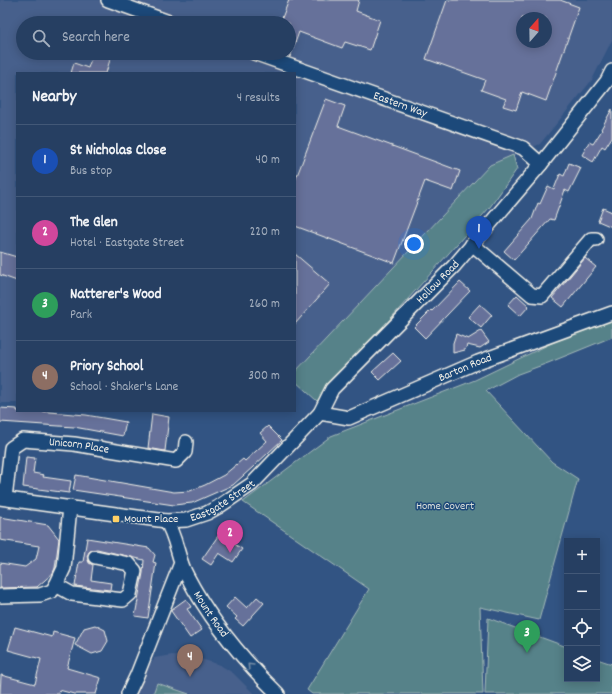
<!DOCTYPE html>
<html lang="en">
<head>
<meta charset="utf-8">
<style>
	:root { --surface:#263f62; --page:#2e4668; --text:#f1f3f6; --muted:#a4afbe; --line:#425877; --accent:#e797bd }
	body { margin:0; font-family:Dekko,sans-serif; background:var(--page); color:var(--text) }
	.controls { position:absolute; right:12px; bottom:12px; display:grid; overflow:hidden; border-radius:0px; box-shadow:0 2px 10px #0003 }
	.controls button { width:36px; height:36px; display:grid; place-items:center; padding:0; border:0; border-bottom:1px solid var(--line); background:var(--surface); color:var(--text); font:20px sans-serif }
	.compass { position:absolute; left:516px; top:12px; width:36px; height:36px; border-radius:50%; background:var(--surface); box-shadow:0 2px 10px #0003; rotate:20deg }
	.you { position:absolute; left:414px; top:244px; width:14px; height:14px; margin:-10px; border:3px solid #fff; border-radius:50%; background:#1a73e8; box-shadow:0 0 0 6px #1a73e833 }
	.badge { display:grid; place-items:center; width:26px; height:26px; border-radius:50%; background:var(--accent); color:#fff; font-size:13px; font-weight:700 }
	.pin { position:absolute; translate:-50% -33px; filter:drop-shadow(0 1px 2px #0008) }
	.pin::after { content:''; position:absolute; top:21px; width:14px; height:12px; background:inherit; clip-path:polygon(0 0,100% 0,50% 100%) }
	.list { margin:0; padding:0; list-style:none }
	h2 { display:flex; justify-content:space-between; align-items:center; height:52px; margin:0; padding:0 16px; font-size:17px }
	h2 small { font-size:13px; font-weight:400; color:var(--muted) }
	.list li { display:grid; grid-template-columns:26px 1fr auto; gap:12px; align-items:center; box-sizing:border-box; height:72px; padding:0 16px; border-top:1px solid var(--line) }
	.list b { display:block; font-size:15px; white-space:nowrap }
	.list p { margin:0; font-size:13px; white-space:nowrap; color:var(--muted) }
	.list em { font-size:13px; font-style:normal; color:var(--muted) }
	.icon { flex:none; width:22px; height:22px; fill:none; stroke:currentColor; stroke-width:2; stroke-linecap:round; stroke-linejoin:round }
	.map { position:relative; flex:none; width:612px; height:694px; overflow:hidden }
	.search { position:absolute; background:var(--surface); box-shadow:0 2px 10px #0003; left:16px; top:16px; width:280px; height:44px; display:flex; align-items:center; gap:10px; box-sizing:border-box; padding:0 14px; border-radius:22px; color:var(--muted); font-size:15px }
	.panel { position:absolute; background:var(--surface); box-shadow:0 2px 10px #0003; left:16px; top:72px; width:280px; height:340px; border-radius:0px }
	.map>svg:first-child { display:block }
</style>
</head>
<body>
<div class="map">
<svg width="612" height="694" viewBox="0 0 612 694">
	<rect width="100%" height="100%" fill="#325483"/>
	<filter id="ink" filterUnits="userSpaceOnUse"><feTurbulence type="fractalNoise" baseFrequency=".025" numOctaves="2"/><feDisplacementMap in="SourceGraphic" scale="8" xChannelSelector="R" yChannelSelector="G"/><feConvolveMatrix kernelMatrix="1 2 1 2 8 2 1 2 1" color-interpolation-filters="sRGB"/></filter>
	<g filter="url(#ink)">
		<path fill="#46608c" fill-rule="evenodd" d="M0,0H612V40L592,80L540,144L490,165L295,372V73H17V403H0ZM522,18H546V42H522ZM23,23H289V53H23Z
			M172,655L195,657L220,665L233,673L254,694H135L149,664L154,660V658Z"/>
		<path fill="#568289" stroke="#a5bab8" d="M513,155L517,169L490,207L317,401L295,381V372L490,165Z
			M612,319V337L548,363L518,374L486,391L552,462L578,479L539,620L480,607L483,694H312L307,690L369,589L243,502L331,436L475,380L558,340Z
			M488,618L567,647V679H597V659L612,664V694H485Z
			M157,683L189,694H153Z"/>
		<path fill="#66719a" stroke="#f4f1e8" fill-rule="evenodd" d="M289,0H359L356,11L380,20L370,50L345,42L342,48L299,32L290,57L289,56V23H280Z
			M447,0H560L579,7L546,101L522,92L516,110L503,106L506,99L481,90L485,80L426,59ZM522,18H546V42H522Z
			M93,53H112L106,73H71L74,63L88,68Z
			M326,99L345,106L338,126L460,171L453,191L425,181L394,263L295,226V181Z
			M612,109V137L605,148L602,146L593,162L582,155L589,142L593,144L602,130L601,129Z
			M569,163L581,168L569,192L565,190L554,220L550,219L514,260L504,251L532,219L538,203L540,204L548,186L554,189L560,174L564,176Z
			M603,208L612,212V227L598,221Z
			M0,252L17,257V281L0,275Z
			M295,254L330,284L295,324Z
			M585,258L596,267L563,307L552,298Z
			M460,282L470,291L425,338L414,327L431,310L432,311Z
			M517,295L529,306L520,316L508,305Z
			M480,304L492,315L481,328L468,317Z
			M481,331L489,342L480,348L467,345L465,350L453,353V343L456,334L468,339Z
			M393,353L401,361L380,380L372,372Z
			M0,408L17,409V411H37L86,415L126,422L123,436L74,427L0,422Z
			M152,414L169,417L165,451L148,448Z
			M268,426L282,440L253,467L233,485L192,503L174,505L73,490L76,475L174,492L190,491L205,485L224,475L243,459L245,461L267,441L260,433Z
			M26,457L35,458L33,473L44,475L43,477L71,481L69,493L23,487Z
			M0,517L48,525L59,539L55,568L53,573L37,587L0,588V563L25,567L36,559L39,546L0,540Z
			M218,536L229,544L231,542L242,549L233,562L219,553L211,565L202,559Z
			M87,538L149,548L155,555L153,562L156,563L148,618L135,616L143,573L144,560L97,549L92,550L89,552L87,556L89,563L93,565L91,580L111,583L110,590L75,586L79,562H83Z
			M235,597L247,608L257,597L264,603L243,626L235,619L237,617L226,607Z
			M186,599L191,607L187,609L202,630L190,638L171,611L172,609Z
			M95,625L105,630L108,641L102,651L92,654L75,645L84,628Z
			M15,627L52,637L53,632L75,638L67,668L101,678L96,694H74L59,690L58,694H0L1,675L35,684L41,659L8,650Z"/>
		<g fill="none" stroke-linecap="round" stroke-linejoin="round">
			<g stroke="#f4f1e8" stroke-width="16">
				<g id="minor">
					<path d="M108,0L172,23"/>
					<path id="s1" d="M254,53L523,148L541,164"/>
					<path d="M472,244L532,295L542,296L591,239H596"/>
					<path id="s2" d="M320,413L349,418L478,362L612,313"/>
					<path id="s3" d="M0,498L166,521L186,520L207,513L218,507L252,484L320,413L332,389L454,266L541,164L607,81L612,71"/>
					<path id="s4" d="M5,498L11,448L23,440L74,444L176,461L185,452L186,442"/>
					<path id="s5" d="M166,521C177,538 177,558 187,576C210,620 242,659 278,694"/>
					<path d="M56,585L72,594L123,600L130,594L135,571L129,564L95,557"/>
					<path d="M0,596L40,595L52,591L56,585L64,568L70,507"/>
					<path d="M128,694L137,675L181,563"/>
				</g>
			</g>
			<use href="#minor" stroke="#1f4a7a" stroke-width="13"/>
		</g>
		<defs><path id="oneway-chevron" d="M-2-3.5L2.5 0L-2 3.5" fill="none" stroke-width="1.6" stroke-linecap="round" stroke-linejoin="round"/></defs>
		<use stroke="#748da6" href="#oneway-chevron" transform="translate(250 666) rotate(-134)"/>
	</g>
	<rect fill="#ffd166" stroke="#1f4a7a" stroke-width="1.5" x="112" y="515" width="8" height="8" rx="2"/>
	<g text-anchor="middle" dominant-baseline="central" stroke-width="3" stroke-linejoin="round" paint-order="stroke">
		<g font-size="12" fill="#f4f1e8" stroke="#1f4a7a">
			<text stroke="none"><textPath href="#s1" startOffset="155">Eastern Way</textPath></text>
			<text stroke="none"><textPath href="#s3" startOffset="539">Hollow Road</textPath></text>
			<text stroke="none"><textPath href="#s2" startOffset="156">Barton Road</textPath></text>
			<text stroke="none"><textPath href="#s4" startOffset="121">Unicorn Place</textPath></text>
			<text stroke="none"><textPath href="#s3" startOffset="229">Eastgate Street</textPath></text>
			<text stroke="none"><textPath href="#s5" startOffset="104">Mount Road</textPath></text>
		</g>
		<g font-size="12" fill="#dce0da" stroke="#1f4a7a">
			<text x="445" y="506">Home Covert</text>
		</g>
		<g font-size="12" fill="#f4f1e8" stroke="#1f4a7a" text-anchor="start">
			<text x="124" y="519">Mount Place</text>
		</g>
	</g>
</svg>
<div class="controls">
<button>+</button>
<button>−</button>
<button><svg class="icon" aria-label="locate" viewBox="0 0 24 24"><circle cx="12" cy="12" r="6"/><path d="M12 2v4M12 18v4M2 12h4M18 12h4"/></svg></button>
<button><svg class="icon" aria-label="layers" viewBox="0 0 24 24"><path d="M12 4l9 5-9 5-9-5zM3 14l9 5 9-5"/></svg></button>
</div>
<svg class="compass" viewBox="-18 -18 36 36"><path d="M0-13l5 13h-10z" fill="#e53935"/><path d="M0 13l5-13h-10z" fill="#a4afbe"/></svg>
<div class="you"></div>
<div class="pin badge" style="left:479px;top:249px;background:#1a4fb4">1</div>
<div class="pin badge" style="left:230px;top:553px;background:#d1479c">2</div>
<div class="pin badge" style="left:527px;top:653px;background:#2e9e5b">3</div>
<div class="pin badge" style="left:190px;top:677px;background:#8d6e63">4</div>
<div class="search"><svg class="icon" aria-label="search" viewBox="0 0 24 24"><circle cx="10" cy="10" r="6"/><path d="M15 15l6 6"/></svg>Search here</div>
<section class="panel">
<h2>Nearby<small>4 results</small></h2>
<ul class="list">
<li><span class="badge" style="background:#1a4fb4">1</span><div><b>St Nicholas Close</b><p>Bus stop</p></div><em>40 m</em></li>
<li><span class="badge" style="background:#d1479c">2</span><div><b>The Glen</b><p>Hotel · Eastgate Street</p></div><em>220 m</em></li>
<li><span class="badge" style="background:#2e9e5b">3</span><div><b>Natterer's Wood</b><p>Park</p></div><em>260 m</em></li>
<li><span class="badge" style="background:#8d6e63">4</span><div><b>Priory School</b><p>School · Shaker's Lane</p></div><em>300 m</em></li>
</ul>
</section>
</div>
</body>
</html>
